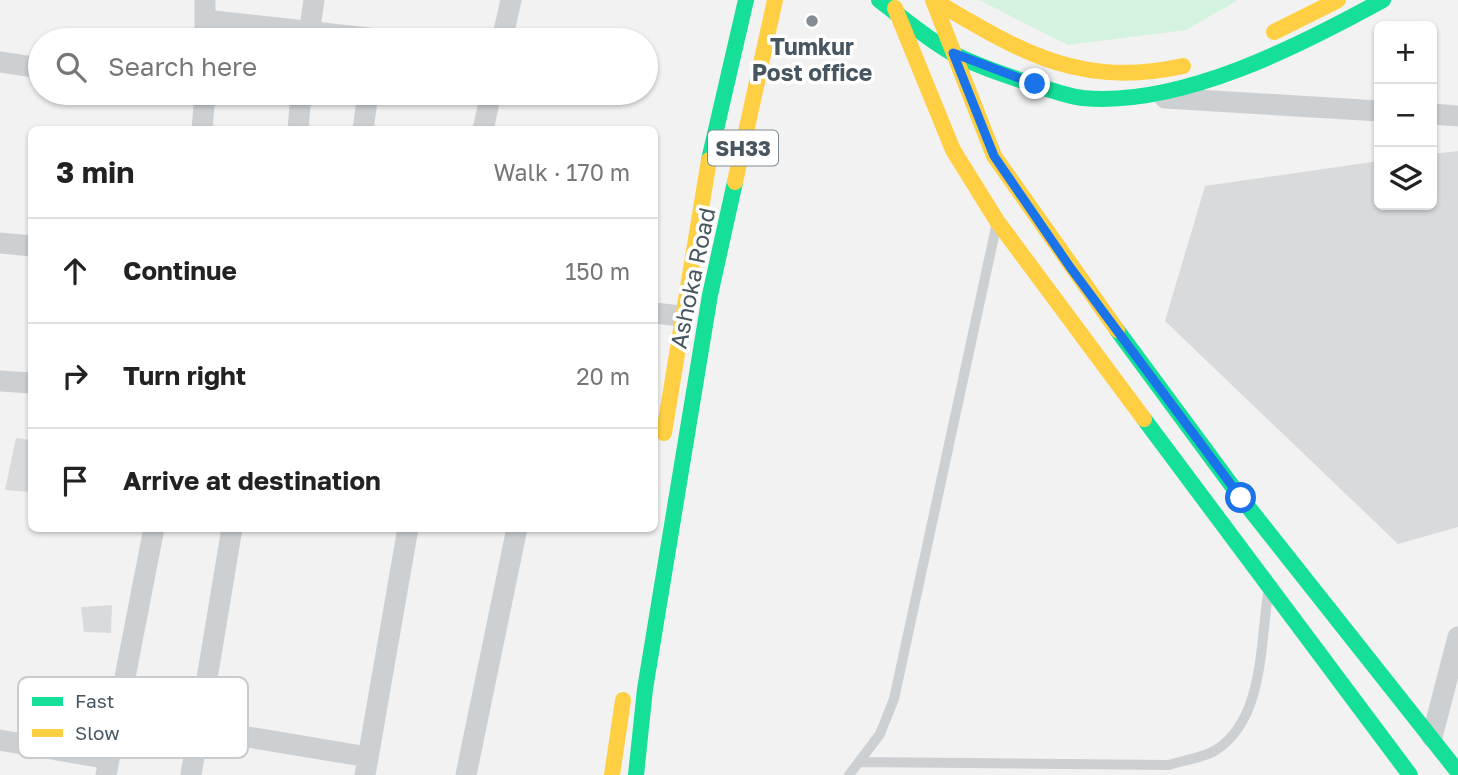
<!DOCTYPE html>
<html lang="en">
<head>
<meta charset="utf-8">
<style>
	:root { --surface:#fff; --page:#f2f2f2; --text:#222; --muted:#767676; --line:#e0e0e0 }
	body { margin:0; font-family:"Golos Text",sans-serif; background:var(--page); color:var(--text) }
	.controls { position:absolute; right:21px; top:21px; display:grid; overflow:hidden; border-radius:10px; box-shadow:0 2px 5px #0004 }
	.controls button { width:63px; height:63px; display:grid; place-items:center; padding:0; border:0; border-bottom:2px solid var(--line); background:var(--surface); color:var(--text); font:35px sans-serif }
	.stop { position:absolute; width:21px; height:21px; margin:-16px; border:5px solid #1a73e8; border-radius:50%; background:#fff }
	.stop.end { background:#1a73e8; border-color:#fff; box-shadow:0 2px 7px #0008 }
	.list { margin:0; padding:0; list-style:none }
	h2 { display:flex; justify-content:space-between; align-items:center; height:91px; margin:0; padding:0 28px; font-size:30px }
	h2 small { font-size:23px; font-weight:400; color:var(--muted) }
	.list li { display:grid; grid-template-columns:46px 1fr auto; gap:21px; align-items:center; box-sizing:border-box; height:105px; padding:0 28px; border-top:2px solid var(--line) }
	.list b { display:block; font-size:26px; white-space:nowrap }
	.list em { font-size:23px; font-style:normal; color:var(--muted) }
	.icon { flex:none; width:38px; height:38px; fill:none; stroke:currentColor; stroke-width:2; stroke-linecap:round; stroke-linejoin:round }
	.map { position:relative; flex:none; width:1458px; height:775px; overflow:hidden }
	.search { position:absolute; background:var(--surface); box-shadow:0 2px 5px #0004; left:28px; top:28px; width:630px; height:77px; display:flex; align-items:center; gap:18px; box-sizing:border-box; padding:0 24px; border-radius:38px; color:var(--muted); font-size:26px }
	.panel { position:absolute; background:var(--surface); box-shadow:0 2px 5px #0004; left:28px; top:126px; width:630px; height:406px; border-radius:10px }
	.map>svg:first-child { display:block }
</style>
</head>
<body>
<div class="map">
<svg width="1458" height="775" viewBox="0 0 1458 775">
	<rect width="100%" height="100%" fill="#f2f2f2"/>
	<path fill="#d4f3de" d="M979,0H1238L1186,30L1068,45Z"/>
	<path fill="#d9dadc" d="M1458,151V527L1398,544L1165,321L1205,186L1379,161V205H1432V154Z
		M16,438L32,440V492L5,490Z
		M112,605L111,633L84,632L81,607Z"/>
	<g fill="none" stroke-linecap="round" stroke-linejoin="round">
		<path stroke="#cdd0d3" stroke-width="10" d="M860,762L1169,765C1183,760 1204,758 1216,750C1264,719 1260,645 1268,594
			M849,775L880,734L894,699L996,227"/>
		<path stroke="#cdd0d3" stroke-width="21" d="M205,20L387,40
			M205,40V0
			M308,40L314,0
			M502,40L511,0
			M0,62L40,68
			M1165,98L1379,111
			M1432,114L1458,116
			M202,130L205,93
			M298,130L301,93
			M363,130L368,93
			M483,130L491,93
			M0,243L32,246
			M654,313L681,316
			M0,381L32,383
			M116,715L368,757
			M1432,737L1458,637
			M0,740L109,759
			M106,775L154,528
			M191,775L232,528
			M365,775L408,528
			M466,775L517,528"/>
		<path stroke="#16e098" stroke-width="16" d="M879,0C903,18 926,38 952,53C977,66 1005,75 1032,84C1048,89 1066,96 1083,98C1181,107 1299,46 1383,0
			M709,160L746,0
			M1117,330L1241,498L1458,772
			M1144,419L1410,775
			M636,775L645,689L710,295L735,182"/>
		<path stroke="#ffcf43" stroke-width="16" d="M933,0L994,156L1117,330
			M933,0C1020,51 1079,89 1183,66
			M895,8L953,150L997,221L1144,419
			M1274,32L1338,0
			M735,182L775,0
			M664,433L709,160
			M612,775L623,700"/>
	</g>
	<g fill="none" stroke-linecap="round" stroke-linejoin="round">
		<path stroke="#1a73e8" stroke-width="9" d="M1035,84L953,53L994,156L1070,267L1241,498"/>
	</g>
	<circle fill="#838d93" stroke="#fff" stroke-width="2.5" cx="812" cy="21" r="7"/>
	<g text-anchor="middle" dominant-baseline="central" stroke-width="7" stroke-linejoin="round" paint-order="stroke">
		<rect fill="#fff" stroke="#7e8990" stroke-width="2" x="708" y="130.5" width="70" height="35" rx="5"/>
		<g font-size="21" font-weight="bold" fill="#475660">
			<text x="743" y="148">SH33</text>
		</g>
		<g font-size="23" font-weight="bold" fill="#475660" stroke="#fff">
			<text x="812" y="46">Tumkur<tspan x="812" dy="26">Post office</tspan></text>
		</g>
		<g font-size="23" fill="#475660" stroke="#fff">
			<text transform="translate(692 278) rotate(-78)">Ashoka Road</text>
		</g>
	</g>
	<rect x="18" y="677" width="230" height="81" rx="10" fill="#fff" stroke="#c8cccf" stroke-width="2"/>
	<rect x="32" y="697" width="31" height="9" fill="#16e098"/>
	<rect x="32" y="729" width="31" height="8" fill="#ffcf43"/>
	<g font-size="19" fill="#475660">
		<text x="75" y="708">Fast</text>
		<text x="75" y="740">Slow</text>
	</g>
</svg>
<div class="controls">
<button>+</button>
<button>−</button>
<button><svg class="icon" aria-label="layers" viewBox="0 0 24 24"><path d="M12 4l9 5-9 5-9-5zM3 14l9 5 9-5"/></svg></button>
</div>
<div class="stop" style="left:1241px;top:498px"></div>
<div class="stop end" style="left:1035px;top:84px"></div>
<div class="search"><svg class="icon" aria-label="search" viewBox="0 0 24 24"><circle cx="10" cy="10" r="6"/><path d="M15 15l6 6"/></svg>Search here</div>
<section class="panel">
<h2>3 min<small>Walk · 170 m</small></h2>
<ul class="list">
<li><svg class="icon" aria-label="ahead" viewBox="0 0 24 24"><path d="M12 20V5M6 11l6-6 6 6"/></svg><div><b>Continue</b></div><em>150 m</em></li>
<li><svg class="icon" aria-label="right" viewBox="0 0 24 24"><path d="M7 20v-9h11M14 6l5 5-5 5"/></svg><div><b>Turn right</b></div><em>20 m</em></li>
<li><svg class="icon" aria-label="arrive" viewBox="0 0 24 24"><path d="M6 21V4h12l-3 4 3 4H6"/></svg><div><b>Arrive at destination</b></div></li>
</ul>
</section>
</div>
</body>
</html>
